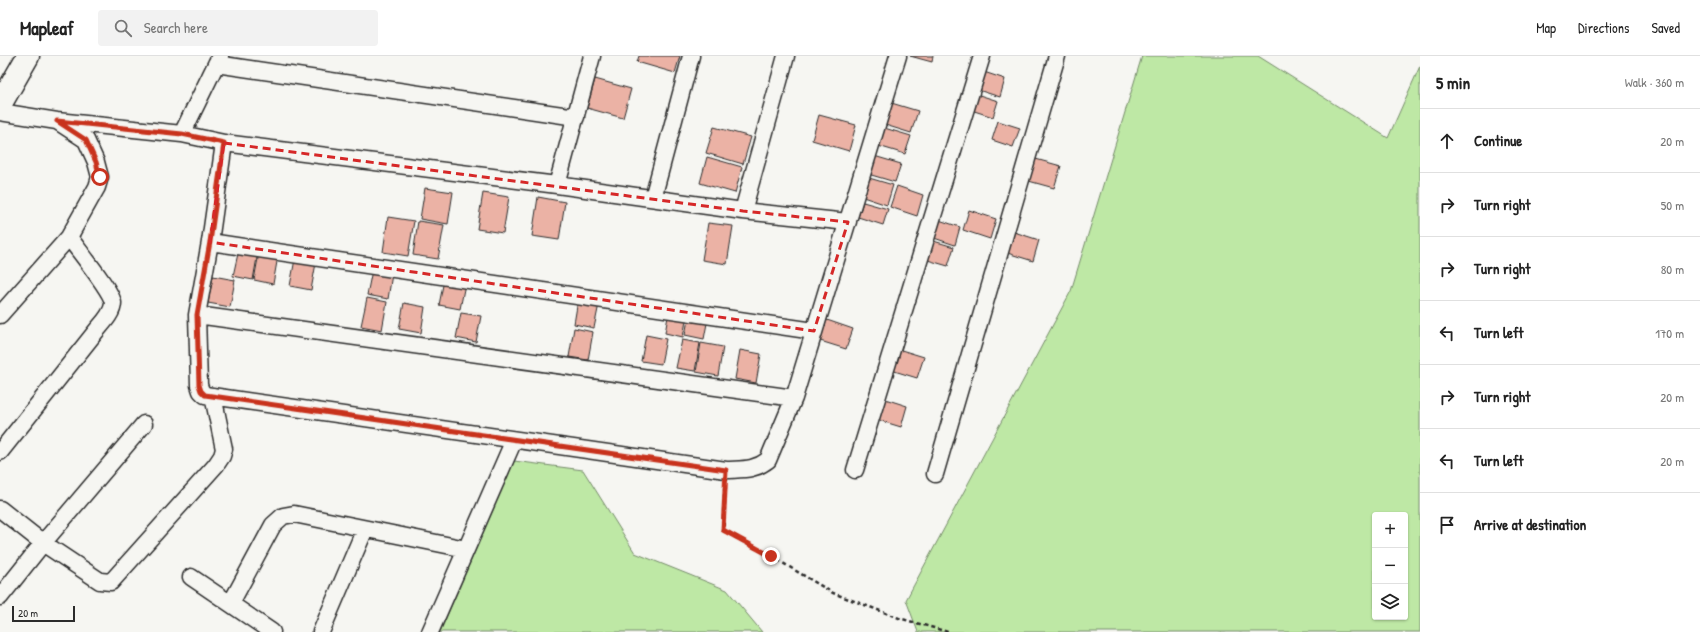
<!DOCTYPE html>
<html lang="en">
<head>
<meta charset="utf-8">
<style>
	:root { --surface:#fff; --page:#f2f2f2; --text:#222; --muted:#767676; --line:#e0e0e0 }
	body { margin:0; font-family:"Patrick Hand",sans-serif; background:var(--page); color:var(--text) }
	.controls { position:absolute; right:12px; bottom:12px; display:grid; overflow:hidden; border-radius:4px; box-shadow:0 1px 3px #0004 }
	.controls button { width:36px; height:36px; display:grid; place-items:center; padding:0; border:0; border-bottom:1px solid var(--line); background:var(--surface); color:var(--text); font:20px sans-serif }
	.scale { position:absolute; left:12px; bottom:10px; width:63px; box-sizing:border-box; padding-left:4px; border:2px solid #2b2b2b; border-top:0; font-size:11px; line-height:14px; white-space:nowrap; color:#2b2b2b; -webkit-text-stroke:3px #f6f6f2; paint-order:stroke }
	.stop { position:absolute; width:12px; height:12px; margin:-9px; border:3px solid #c8321e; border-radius:50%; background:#fff }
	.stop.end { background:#c8321e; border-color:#fff; box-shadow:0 1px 4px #0008 }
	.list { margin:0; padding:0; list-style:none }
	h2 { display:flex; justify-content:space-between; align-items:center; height:52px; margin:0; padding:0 16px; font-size:17px }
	h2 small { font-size:13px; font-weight:400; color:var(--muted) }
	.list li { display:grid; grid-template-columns:26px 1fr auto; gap:12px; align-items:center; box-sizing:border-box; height:64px; padding:0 16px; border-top:1px solid var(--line) }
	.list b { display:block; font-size:15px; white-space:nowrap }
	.list em { font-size:13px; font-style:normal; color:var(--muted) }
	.icon { flex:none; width:22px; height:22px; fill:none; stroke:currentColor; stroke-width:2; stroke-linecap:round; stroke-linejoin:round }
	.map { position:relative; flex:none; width:1420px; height:576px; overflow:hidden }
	header { display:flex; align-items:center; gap:24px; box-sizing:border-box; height:56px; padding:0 20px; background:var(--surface); border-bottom:1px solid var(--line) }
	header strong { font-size:19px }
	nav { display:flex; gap:22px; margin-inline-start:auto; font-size:14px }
	.search { width:280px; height:36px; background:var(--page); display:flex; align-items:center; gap:10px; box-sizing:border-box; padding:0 14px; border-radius:4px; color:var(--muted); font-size:15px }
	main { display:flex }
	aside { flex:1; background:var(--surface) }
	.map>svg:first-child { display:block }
</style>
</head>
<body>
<header>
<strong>Mapleaf</strong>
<div class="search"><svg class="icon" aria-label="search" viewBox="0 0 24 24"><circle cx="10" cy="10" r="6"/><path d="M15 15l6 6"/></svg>Search here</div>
<nav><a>Map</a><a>Directions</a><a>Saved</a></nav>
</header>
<main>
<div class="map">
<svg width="1420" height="576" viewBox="0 0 1420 576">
	<rect width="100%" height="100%" fill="#f6f6f2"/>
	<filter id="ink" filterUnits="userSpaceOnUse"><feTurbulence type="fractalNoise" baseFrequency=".025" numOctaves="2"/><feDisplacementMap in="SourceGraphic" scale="8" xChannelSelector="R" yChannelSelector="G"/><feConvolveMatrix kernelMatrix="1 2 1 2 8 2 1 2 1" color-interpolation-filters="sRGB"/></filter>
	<g filter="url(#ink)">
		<path fill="#bee8a5" stroke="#748a68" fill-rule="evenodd" d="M1142,0H1258L1388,82L1420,10V576H918L906,544L1071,235ZM1375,459H1405V561H1375Z
			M514,405L583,414L635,497L727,534L762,576H440Z"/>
		<path fill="#ebb2a5" stroke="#2b2b2b" d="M639,0H680L675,17L637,6Z
			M910,0H933L932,6Z
			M981,15L1005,23L1000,41L975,33Z
			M595,23L631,33L623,62L587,52Z
			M973,37L998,45L993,61L968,53Z
			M888,46L918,55L911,77L882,68Z
			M819,59L856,69L849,95L812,84Z
			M998,65L1020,72L1013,91L992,84Z
			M714,71L751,81L743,108L706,97Z
			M881,71L911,80L905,98L875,89Z
			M874,100L901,108L895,126L868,118Z
			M707,101L742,111L735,137L700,127Z
			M1032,102L1061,110L1054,132L1025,124Z
			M869,122L893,129L887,149L863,141Z
			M897,130L923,139L917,160L890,151Z
			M425,132L453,136L448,168L420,163Z
			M483,137L509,141L503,177L477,173Z
			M538,141L565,146L559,184L532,180Z
			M863,146L888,153L883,169L858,161Z
			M969,154L996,163L990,183L963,174Z
			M388,161L414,165L408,200L383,196Z
			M936,163L960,171L955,189L931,181Z
			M418,165L444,169L438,203L413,199Z
			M708,167L733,170L727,208L702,204Z
			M1011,175L1039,184L1033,205L1004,196Z
			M930,184L954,191L948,210L924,203Z
			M239,193L258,196L253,224L233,220Z
			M259,197L278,200L273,228L254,224Z
			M295,203L316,207L311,234L290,230Z
			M372,214L392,218L388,243L367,239Z
			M213,220L235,224L230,251L208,247Z
			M444,224L465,228L460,253L439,249Z
			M367,242L387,246L382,274L361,270Z
			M578,244L599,248L594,272L574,268Z
			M404,247L425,251L421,277L399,273Z
			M669,255L687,259L683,281L665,277Z
			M461,257L481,260L476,286L456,282Z
			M689,259L708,262L704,283L685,279Z
			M824,263L853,273L846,293L817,284Z
			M574,272L593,276L588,304L569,301Z
			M646,279L666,283L661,308L641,305Z
			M682,284L700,287L695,315L676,312Z
			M701,287L723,291L718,320L696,316Z
			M898,293L924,301L917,322L891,314Z
			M740,294L761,298L756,327L735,323Z
			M882,342L907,350L901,371L875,363Z"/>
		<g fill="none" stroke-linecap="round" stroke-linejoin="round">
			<g stroke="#2b2b2b" stroke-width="19">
				<path id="minor" d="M216,8L576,61
					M0,56L57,65L182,78L220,0
					M182,78L224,87L210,186L197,259L199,329L201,335L205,339L726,414C742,413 754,415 768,404L794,342L898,0
					M224,87L557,129L743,155L848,166
					M557,129L592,0
					M653,142L691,0
					M743,155L786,0
					M210,186L814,275
					M0,259L69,181
					M197,259L794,342
					M0,396L97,274C103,267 113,257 113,247C112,235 78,194 69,181L97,131L100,121L96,106L86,84L57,65
					M855,414L982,0
					M935,418L1057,0
					M0,453L43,487L100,525L111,526L216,409L222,400L224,393L213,340
					M191,521L272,576
					M0,541L43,487L144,368
					M231,547L273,469L283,460L294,458L466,493
					M321,576L365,473
					M430,576L514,384"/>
			</g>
			<g stroke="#2b2b2b" stroke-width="25">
				<path id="secondary" d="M0,49L28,0"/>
			</g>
			<path stroke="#2b2b2b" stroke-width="2.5" stroke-dasharray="4 3" stroke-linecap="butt" d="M725,431L723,474L771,500L833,537L899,562L948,576"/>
			<use href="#minor" stroke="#f6f6f2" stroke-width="16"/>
			<use href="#secondary" stroke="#f6f6f2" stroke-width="22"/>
		</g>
	</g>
	<g fill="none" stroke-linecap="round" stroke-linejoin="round" filter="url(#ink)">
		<path stroke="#c8321e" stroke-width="5" d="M100,121L96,106L86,84L57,65L182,78L224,87L210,186L197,259L199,329L201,335L205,339L726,414L723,474L771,500"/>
	</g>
	<path fill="none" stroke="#d62828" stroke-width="3" stroke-dasharray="8 5" stroke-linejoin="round" d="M224,87L743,155L848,166L814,275L210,186Z"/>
</svg>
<div class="controls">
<button>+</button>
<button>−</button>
<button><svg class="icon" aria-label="layers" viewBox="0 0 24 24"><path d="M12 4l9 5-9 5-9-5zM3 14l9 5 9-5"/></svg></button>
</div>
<div class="scale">20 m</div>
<div class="stop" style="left:100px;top:121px"></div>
<div class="stop end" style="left:771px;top:500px"></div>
</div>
<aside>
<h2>5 min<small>Walk · 360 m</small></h2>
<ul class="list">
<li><svg class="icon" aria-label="ahead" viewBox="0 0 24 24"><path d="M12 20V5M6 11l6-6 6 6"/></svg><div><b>Continue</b></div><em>20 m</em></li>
<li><svg class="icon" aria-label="right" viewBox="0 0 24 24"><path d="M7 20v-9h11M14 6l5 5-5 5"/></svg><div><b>Turn right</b></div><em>50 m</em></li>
<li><svg class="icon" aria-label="right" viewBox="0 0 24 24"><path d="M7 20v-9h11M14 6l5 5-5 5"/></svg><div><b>Turn right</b></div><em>80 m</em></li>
<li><svg class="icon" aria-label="left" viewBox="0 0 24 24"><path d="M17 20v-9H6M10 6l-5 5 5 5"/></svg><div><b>Turn left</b></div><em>170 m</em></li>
<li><svg class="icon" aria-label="right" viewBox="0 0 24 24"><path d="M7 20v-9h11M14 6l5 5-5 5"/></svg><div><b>Turn right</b></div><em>20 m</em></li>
<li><svg class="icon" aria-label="left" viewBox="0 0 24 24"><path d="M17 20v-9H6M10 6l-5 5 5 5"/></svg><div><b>Turn left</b></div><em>20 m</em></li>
<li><svg class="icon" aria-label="arrive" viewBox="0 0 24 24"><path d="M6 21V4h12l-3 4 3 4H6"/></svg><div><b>Arrive at destination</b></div></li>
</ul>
</aside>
</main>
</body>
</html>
